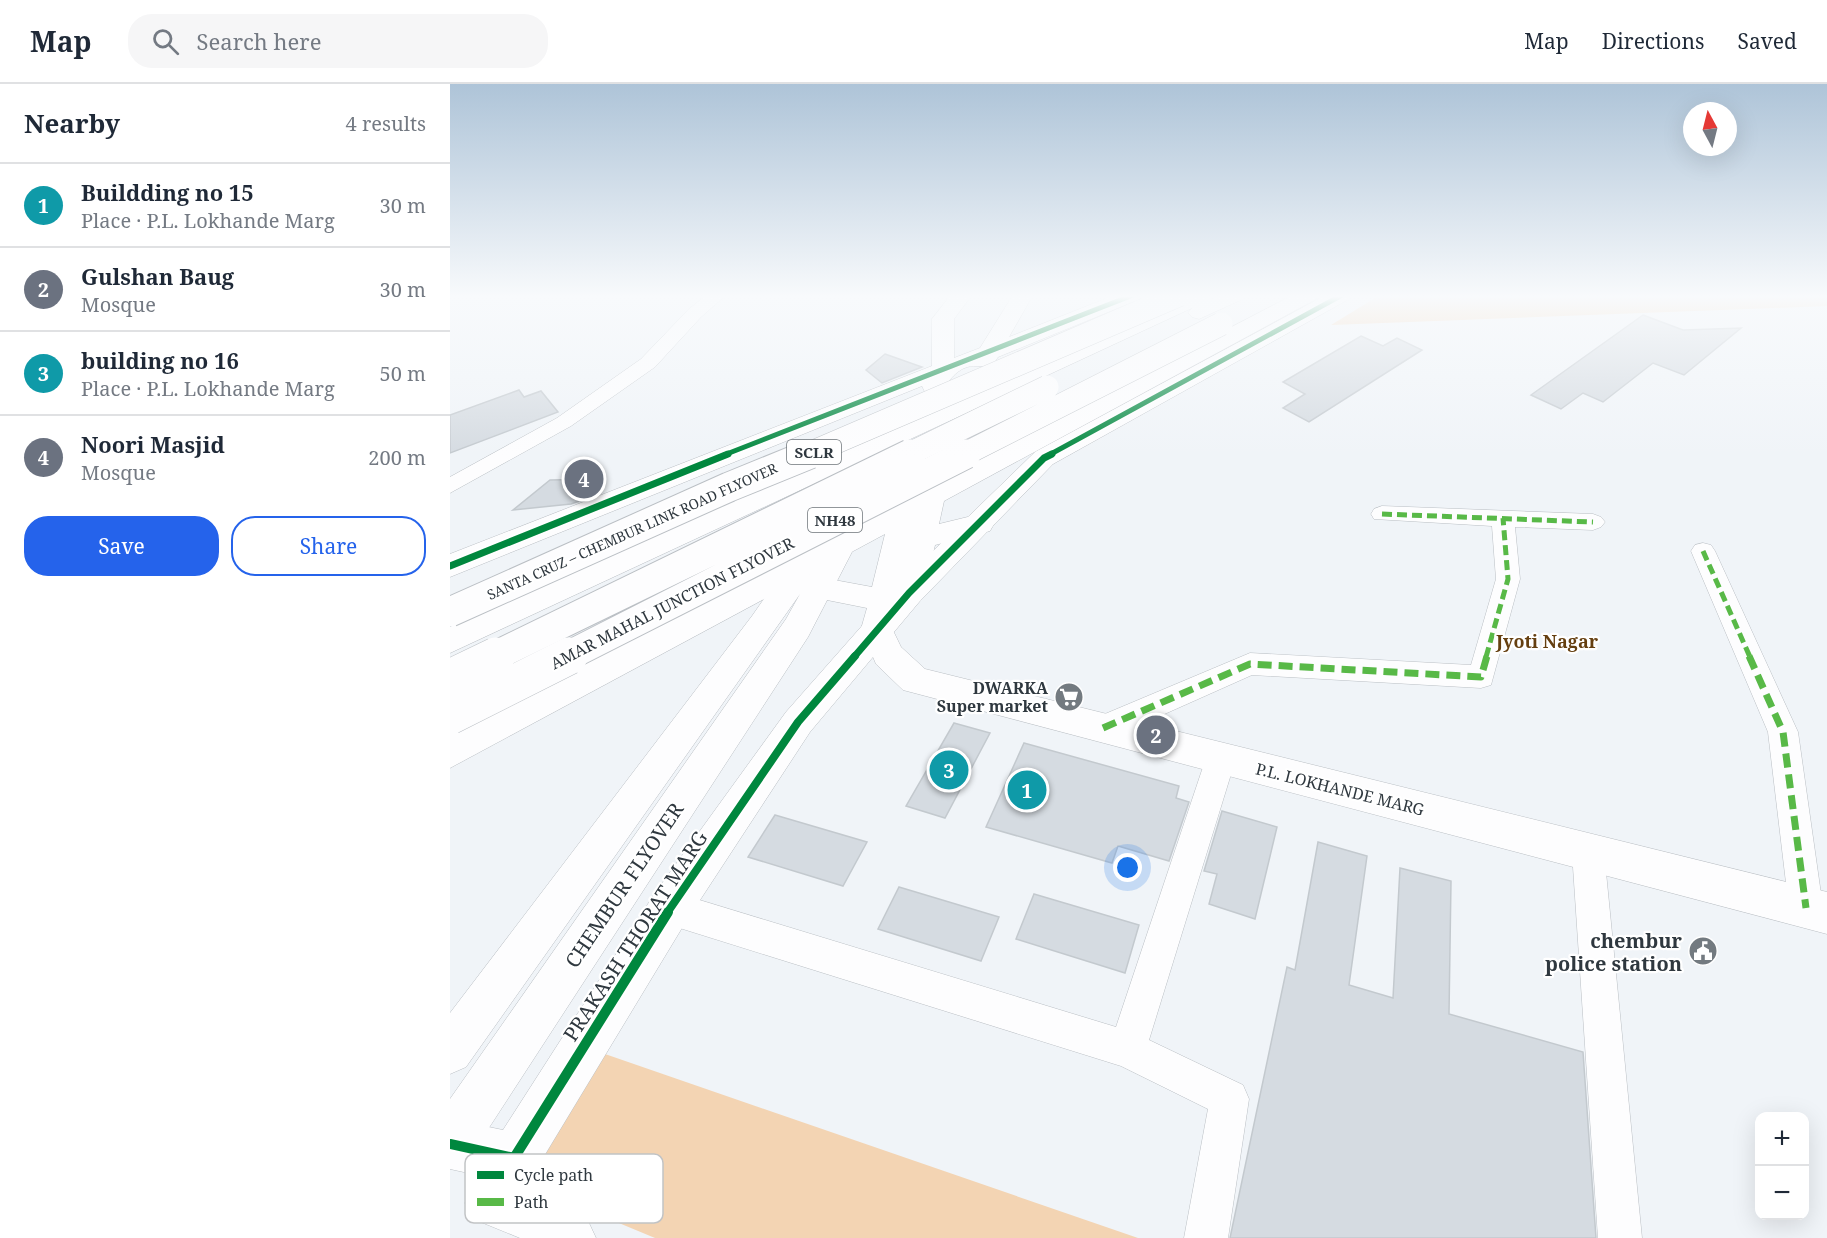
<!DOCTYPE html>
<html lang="en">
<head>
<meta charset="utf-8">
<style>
	:root { --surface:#fff; --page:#f6f6f7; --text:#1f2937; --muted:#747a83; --line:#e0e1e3; --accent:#2563eb }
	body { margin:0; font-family:"Noto Serif",serif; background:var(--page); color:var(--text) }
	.controls { position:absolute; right:18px; bottom:18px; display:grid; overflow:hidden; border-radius:12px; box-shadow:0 6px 24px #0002 }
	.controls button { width:54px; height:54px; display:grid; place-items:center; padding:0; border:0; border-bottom:2px solid var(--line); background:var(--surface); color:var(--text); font:30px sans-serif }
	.compass { position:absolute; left:1233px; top:18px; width:54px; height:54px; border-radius:50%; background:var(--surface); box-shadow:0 6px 24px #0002; rotate:353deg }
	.you { position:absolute; left:678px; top:784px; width:21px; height:21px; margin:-15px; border:4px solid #fff; border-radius:50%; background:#1a73e8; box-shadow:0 0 0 9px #1a73e833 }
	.badge { display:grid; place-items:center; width:39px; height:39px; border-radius:50%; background:var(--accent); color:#fff; font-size:20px; font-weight:700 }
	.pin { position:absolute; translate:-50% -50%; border:3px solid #fff; box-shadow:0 2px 6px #0006 }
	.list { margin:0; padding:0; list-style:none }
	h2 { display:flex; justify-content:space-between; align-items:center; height:78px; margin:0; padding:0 24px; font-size:26px }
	h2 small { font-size:20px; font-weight:400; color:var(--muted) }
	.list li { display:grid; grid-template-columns:39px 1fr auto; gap:18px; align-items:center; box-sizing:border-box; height:84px; padding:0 24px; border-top:2px solid var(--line) }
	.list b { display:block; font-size:22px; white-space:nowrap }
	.list p { margin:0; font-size:20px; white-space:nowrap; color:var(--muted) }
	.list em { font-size:20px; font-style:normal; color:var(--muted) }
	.actions { display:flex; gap:12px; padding:18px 24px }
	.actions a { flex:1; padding:14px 0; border:2px solid var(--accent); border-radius:24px; text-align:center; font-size:21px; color:var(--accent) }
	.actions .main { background:var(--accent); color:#fff }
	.icon { flex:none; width:33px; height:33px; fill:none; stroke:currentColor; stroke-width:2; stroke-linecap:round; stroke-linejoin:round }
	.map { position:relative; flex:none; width:1377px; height:1154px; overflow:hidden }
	header { display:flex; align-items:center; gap:36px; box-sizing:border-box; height:84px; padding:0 30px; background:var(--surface); border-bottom:2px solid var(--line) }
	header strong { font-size:28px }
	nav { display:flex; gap:33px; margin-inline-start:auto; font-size:21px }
	.search { width:420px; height:54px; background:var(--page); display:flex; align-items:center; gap:15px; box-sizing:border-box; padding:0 21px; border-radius:24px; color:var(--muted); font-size:22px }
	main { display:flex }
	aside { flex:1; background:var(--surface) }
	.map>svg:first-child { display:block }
</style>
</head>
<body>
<header>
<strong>Map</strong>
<div class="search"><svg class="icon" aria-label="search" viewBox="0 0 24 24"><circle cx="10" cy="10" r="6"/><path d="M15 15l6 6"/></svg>Search here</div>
<nav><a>Map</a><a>Directions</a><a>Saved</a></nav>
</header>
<main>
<aside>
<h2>Nearby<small>4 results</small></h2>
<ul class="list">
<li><span class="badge" style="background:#0f9aa8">1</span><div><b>Buildding no 15</b><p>Place · P.L. Lokhande Marg</p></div><em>30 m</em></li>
<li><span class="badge" style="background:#6b7280">2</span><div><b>Gulshan Baug</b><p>Mosque</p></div><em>30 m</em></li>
<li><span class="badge" style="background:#0f9aa8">3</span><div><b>building no 16</b><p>Place · P.L. Lokhande Marg</p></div><em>50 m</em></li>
<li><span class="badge" style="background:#6b7280">4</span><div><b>Noori Masjid</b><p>Mosque</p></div><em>200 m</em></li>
</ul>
<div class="actions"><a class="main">Save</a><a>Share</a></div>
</aside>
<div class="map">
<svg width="1377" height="1154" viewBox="0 0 1377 1154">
	<rect width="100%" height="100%" fill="#f0f4f8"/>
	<path fill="#f3d4b3" d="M930,211H1377V222L881,241Z
		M155,970L688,1154H205L75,1100Z"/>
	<path fill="#d5dbe1" stroke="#c3c9ce" stroke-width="1.5" d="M1193,231L1233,246L1291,244L1234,291L1203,279L1153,318L1133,309L1111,325L1081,311Z
		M911,252L933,262L947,254L972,266L859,338L833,324L855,310L833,298Z
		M435,270L472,283L432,299L416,286Z
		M69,306L74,313L91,307L108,328L0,369V331Z
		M152,395L135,415L121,420L63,426L100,396Z
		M504,639L540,649L495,734L456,722Z
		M574,659L729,702L726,714L739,718L719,777L668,762L662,779L536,743Z
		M772,727L827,743L805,835L759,820L767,790L754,787Z
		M325,731L417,758L393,802L298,773Z
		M868,758L917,772L899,901L943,914L950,784L1001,797L999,930L1133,968L1146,1154H780L837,883L845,886Z
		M449,803L549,833L531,877L428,845Z
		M584,810L689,841L675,889L566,855Z"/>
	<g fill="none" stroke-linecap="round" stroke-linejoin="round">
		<g stroke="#babfc4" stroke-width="1">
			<path id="minor" d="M257,211H276L251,233L205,283L121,342L0,409V393L107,334L191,275L239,225Z
				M932,422L1143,430L1151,433L1155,438L1151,443L1143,446L1065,443L1070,495L1041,601L1031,604L802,591L663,653L653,656L643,653L639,644L643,635L800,569L1021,581L1046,495L1042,442L924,435L921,430L924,425Z
				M1253,459L1261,461L1265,467L1348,648L1373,824L1368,836L1356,841L1344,836L1339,824L1318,648L1241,467L1245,461Z
				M771,661L782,665L786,674L699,956L793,1001L799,1015L778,1154H734L758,1025L671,982L220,841L208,836L203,824L208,812L220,807L666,943L756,674L760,665Z
				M1138,753L1149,757L1154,768L1192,1154H1148L1122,768L1127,757Z
				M64,1053L78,1060L85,1074L66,1110L139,1139L146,1154H70L21,1134L15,1119L21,1104L50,1060Z"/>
		</g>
		<g stroke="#babfc4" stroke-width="1">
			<path id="tertiary" d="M501,211H522L504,235V274L530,264L563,211H583L559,253L665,211H693L690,215L548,273L542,282C536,283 533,282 527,282C509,281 500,295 491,308H475L472,302L0,493V470L482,282V235Z
				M876,211H902L899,215L603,380L470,517L360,648L235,839L82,1092L64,1099L0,1085V1035L53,1046L205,809L336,628L448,501L585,368Z"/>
		</g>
		<g stroke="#babfc4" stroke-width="1">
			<path id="secondary" d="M407,432L417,435L421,442L403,466L358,553L18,1076L0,1083V1015L336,535L350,510L16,983L0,990V929L302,532L353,459L363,456L373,459L376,463L397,435Z
				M427,533L438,536L451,563L475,585L1377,808V850L453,606L426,580L411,545L416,536Z"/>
		</g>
		<g stroke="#babfc4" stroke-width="1">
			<path id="trunk" d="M737,211H764L761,215L769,211H796L793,215L749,235L742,233L738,229L742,224L0,569V543Z
				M843,211H869L866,215L494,417L489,440L530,430L540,433L544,440L540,447L485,461L474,509L470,517L459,520L449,517L438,554L427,557L416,554L411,545L417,524L357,512L353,504L357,496L368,493L422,503L435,450L0,684V650Z"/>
		</g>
		<use href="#minor" fill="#fdfdfe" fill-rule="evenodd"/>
		<use href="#tertiary" fill="#fdfdfe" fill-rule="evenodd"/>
		<use href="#secondary" fill="#fdfdfe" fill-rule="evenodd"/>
		<use href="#trunk" fill="#fdfdfe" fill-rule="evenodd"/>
		<g stroke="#babfc4" stroke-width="24" stroke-linecap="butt">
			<path id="trunk-bridge-far2" d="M356,371L729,211
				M457,371L597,303
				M513,371L771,240"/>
		</g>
		<g stroke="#babfc4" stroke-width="31" stroke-linecap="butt">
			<path id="trunk-bridge-far1" d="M0,528L279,403L360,370
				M43,573L460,370
				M116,573L516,370"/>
		</g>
		<g stroke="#babfc4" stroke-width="38" stroke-linecap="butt">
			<path id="trunk-bridge" d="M0,594L46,572
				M0,632L119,572"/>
		</g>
		<use href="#trunk-bridge-far2" stroke="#fdfdfe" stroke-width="23"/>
		<use href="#trunk-bridge-far1" stroke="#fdfdfe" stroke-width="29"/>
		<use href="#trunk-bridge" stroke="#fdfdfe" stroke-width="37"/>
		<path stroke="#58b947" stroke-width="5" stroke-dasharray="10 5" stroke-linecap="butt" d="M932,430L1143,438
			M1253,467L1300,573
			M1036,573L1058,495L1053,434"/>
		<path stroke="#58b947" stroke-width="7" stroke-dasharray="14 7" stroke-linecap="butt" d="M1299,572L1333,648L1356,824
			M653,644L800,580L1031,593L1037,572"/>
		<g stroke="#fff" stroke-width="8">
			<path id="cycleway-far3" d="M274,371L683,211
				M599,371L892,211"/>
		</g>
		<g stroke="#fff" stroke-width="10">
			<path id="cycleway-far2" d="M0,482L278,370
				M404,573L459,509L594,374L602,370"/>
		</g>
		<g stroke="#fff" stroke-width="12">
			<path id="cycleway-far1" d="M217,829L348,638L405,572"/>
		</g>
		<g stroke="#fff" stroke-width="14">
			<path id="cycleway" d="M0,1060L64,1074L218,828"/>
		</g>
		<use href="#cycleway-far3" stroke="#00873e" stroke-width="5"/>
		<use href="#cycleway-far2" stroke="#00873e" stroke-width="7"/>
		<use href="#cycleway-far1" stroke="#00873e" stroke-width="8"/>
		<use href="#cycleway" stroke="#00873e" stroke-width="10"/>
	</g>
	<linearGradient id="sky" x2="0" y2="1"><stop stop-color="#aec4d8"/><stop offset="0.57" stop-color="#f8fafc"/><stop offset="1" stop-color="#f8fafc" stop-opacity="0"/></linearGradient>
	<rect width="1377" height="373" fill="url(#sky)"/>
	<defs>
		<g id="supermarket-disc" transform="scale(1.5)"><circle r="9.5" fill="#737a80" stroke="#fff"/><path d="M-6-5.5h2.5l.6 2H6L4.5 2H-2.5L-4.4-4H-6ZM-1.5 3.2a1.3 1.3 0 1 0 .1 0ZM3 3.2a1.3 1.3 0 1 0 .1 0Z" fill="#fff"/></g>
		<g id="civic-disc" transform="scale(1.5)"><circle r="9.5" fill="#737a80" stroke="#fff"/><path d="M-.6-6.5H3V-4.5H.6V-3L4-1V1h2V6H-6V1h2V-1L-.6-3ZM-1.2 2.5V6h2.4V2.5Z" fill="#fff"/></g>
	</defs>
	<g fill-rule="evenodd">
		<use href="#supermarket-disc" x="619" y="613"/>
		<use href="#civic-disc" x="1253" y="867"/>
	</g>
	<g text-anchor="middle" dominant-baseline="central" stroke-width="4.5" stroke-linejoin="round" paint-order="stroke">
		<g font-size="14" fill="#2f383f" stroke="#fff">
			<text transform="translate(182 447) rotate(-24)">SANTA CRUZ – CHEMBUR LINK ROAD FLYOVER</text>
		</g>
		<g fill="#fff" stroke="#6d7479" stroke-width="1.5">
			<rect x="337" y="356" width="54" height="24" rx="4.5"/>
			<rect x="358" y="424" width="54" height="24" rx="4.5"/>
		</g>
		<g font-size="15" font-weight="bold" fill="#2f383f">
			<text x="364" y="368">SCLR</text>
			<text x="385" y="436">NH48</text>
		</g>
		<g font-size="16" fill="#2f383f" stroke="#fff">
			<text transform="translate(222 519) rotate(-27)">AMAR MAHAL JUNCTION FLYOVER</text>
			<text transform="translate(890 705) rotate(14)">P.L. LOKHANDE MARG</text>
		</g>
		<g font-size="16" font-weight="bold" fill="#2f383f" stroke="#fff" text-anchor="end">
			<text x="598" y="604">DWARKA<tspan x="598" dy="18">Super market</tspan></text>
		</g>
		<g font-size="18" font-weight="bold" fill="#653f10" stroke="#fff">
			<text x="1097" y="557">Jyoti Nagar</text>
		</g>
		<g font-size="20" fill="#2f383f" stroke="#fff">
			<text transform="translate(174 801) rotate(-56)">CHEMBUR FLYOVER</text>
			<text transform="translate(185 852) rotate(-57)">PRAKASH THORAT MARG</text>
		</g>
		<g font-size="20" font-weight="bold" fill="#2f383f" stroke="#fff" text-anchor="end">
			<text x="1232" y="856">chembur<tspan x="1232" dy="23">police station</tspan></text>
		</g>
	</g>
	<rect x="15" y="1070" width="198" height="69" rx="9" fill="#fff" stroke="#c1c3c5" stroke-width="1.5"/>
	<rect x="27" y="1087" width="27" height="8" fill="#00873e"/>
	<rect x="27" y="1114" width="27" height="8" fill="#58b947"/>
	<g font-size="16" fill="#2f383f">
		<text x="64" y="1097">Cycle path</text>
		<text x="64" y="1124">Path</text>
	</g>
</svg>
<div class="controls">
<button>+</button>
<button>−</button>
</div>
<svg class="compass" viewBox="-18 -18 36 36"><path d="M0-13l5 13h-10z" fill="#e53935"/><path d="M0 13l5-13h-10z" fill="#747a83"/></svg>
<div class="you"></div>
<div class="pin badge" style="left:577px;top:706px;background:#0f9aa8">1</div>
<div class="pin badge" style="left:706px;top:651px;background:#6b7280">2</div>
<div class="pin badge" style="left:499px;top:686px;background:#0f9aa8">3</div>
<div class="pin badge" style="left:134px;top:395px;background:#6b7280">4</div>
</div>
</main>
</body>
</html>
